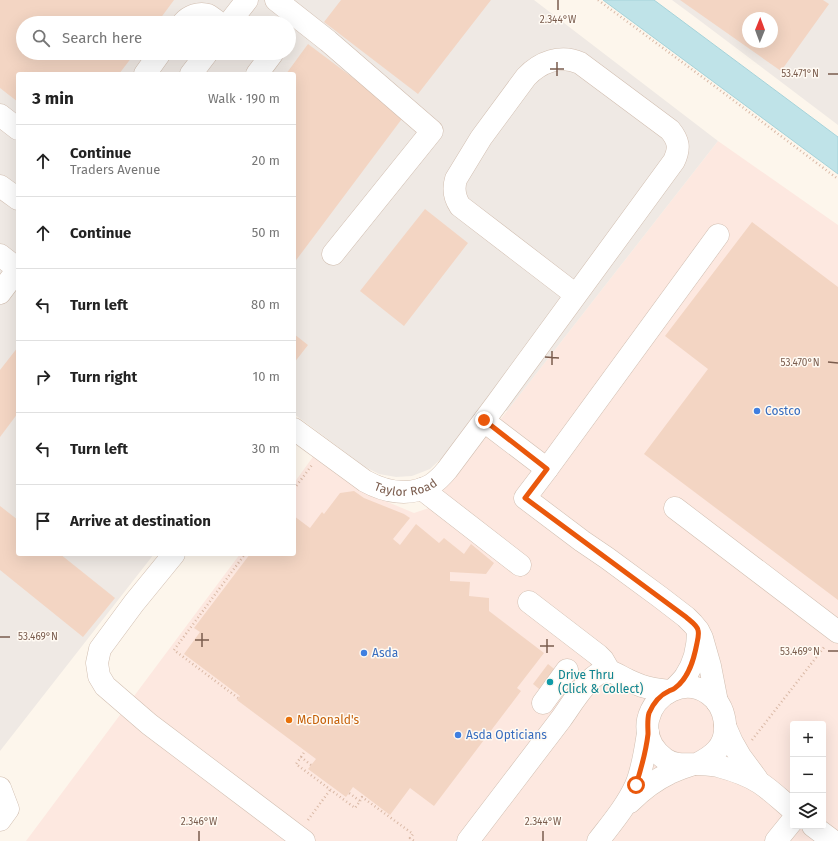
<!DOCTYPE html>
<html lang="en">
<head>
<meta charset="utf-8">
<style>
	:root { --surface:#fff; --page:#f6f6f6; --text:#222; --muted:#767676; --line:#e0e0e0 }
	body { margin:0; font-family:"Fira Sans",sans-serif; background:var(--page); color:var(--text) }
	.controls { position:absolute; right:12px; bottom:12px; display:grid; overflow:hidden; border-radius:4px; box-shadow:0 4px 16px #0002 }
	.controls button { width:36px; height:36px; display:grid; place-items:center; padding:0; border:0; border-bottom:1px solid var(--line); background:var(--surface); color:var(--text); font:20px sans-serif }
	.compass { position:absolute; left:742px; top:12px; width:36px; height:36px; border-radius:50%; background:var(--surface); box-shadow:0 4px 16px #0002; rotate:1deg }
	.stop { position:absolute; width:12px; height:12px; margin:-9px; border:3px solid #ea580c; border-radius:50%; background:#fff }
	.stop.end { background:#ea580c; border-color:#fff; box-shadow:0 1px 4px #0008 }
	.list { margin:0; padding:0; list-style:none }
	h2 { display:flex; justify-content:space-between; align-items:center; height:52px; margin:0; padding:0 16px; font-size:17px }
	h2 small { font-size:13px; font-weight:400; color:var(--muted) }
	.list li { display:grid; grid-template-columns:26px 1fr auto; gap:12px; align-items:center; box-sizing:border-box; height:72px; padding:0 16px; border-top:1px solid var(--line) }
	.list b { display:block; font-size:15px; white-space:nowrap }
	.list p { margin:0; font-size:13px; white-space:nowrap; color:var(--muted) }
	.list em { font-size:13px; font-style:normal; color:var(--muted) }
	.icon { flex:none; width:22px; height:22px; fill:none; stroke:currentColor; stroke-width:2; stroke-linecap:round; stroke-linejoin:round }
	.map { position:relative; flex:none; width:838px; height:841px; overflow:hidden }
	.search { position:absolute; background:var(--surface); box-shadow:0 4px 16px #0002; left:16px; top:16px; width:280px; height:44px; display:flex; align-items:center; gap:10px; box-sizing:border-box; padding:0 14px; border-radius:22px; color:var(--muted); font-size:15px }
	.panel { position:absolute; background:var(--surface); box-shadow:0 4px 16px #0002; left:16px; top:72px; width:280px; height:484px; border-radius:4px }
	.map>svg:first-child { display:block }
</style>
</head>
<body>
<div class="map">
<svg width="838" height="841" viewBox="0 0 838 841">
	<rect width="100%" height="100%" fill="#fdf6ec"/>
	<path fill="#fde8e0" fill-rule="evenodd" d="M718,141L838,225V841H26L240,554H294V483L315,454L366,493L414,513L429,508L507,411ZM793,724H823V826H793Z"/>
	<path fill="#efe9e4" fill-rule="evenodd" d="M0,0H534L718,141L507,411L489,397L444,456L430,469L412,476L396,477L379,474L365,467L294,414V74H18V554H154L0,751ZM23,23H289V53H23Z
		M672,0H838V125L695,17ZM748,18H772V42H748Z"/>
	<path fill="#bfe3e8" stroke="#a5d3da" d="M603,0H654L838,137V174Z"/>
	<path fill="#f3d5c3" fill-rule="evenodd" d="M0,0H174L157,23H23V53H135L119,74H18V102L0,88Z
		M341,0H491L418,94L324,22Z
		M680,0H823L829,4L781,71ZM748,18H772V42H748Z
		M308,44L404,116L294,263V74H286Z
		M425,209L468,243L404,326L360,291Z
		M752,222L838,287V600L644,454L708,369L665,336Z
		M294,334L308,345L294,363Z
		M18,347V413L0,437V370Z
		M354,491L364,498L404,514L410,518L393,539L400,545L416,524L439,543L444,538L464,554L471,544L494,563L486,574L450,572V581L470,582L469,596L489,598V611L544,653L517,688L521,691L434,806L410,788L390,815L353,787L346,797L308,769L316,759L237,700L240,696L184,654L200,632L194,628L250,554H294V516L310,528L322,512L324,514L340,493Z
		M0,506L18,520V554H60L115,598L83,637L0,570Z
		M548,664L568,680L553,700L533,684Z"/>
	<g fill="none" stroke-linecap="round" stroke-linejoin="round">
		<g stroke="#d1beb0" stroke-width="23">
			<g id="minor">
				<path d="M276,0L328,41L432,131L333,254"/>
				<path d="M183,23C189,16 199,12 208,15C212,17 216,21 219,23"/>
				<path d="M229,23L247,0"/>
				<path d="M145,74L160,53"/>
				<path d="M191,74L207,53"/>
				<path d="M257,74L272,54"/>
				<path d="M0,115L18,129"/>
				<path d="M0,186L18,199"/>
				<path d="M0,255L18,269L0,293"/>
				<path d="M484,421L547,469"/>
				<path id="s1" d="M294,429L365,481C385,492 409,497 431,485C437,481 442,476 447,470L497,403L674,161C680,148 679,141 670,130L580,63C561,54 540,62 526,77L481,138L456,179C453,189 454,197 460,206L576,295"/>
				<path d="M422,489L520,565"/>
				<path d="M675,508L838,632"/>
				<path d="M174,554L134,603L100,649L97,663L99,676L105,686L149,724L304,841"/>
				<path d="M529,602L598,655L603,660L610,672"/>
				<path d="M674,689C678,685 682,681 685,677C694,664 698,647 698,631"/>
				<path d="M717,702L710,666L702,638L698,630L693,624L686,617L660,597L607,558L582,541L525,498L547,469L718,235"/>
				<path d="M543,703L567,670"/>
				<path d="M725,726L732,742L740,756L757,779"/>
				<path d="M697,764C705,760 711,757 717,750C731,734 726,706 709,694C685,677 654,693 648,720C645,736 653,750 665,759C675,766 686,764 697,764C704,764 712,765 718,766C733,770 748,775 760,783C772,791 782,801 793,810"/>
				<path d="M0,788L8,809L0,820"/>
				<path d="M630,802C642,790 655,780 670,773C677,770 684,767 691,765"/>
				<path d="M813,826L833,841"/>
				<path d="M468,841C499,800 530,760 561,719C570,707 586,679 600,673C612,668 618,676 628,680C632,682 637,684 642,686C651,689 660,690 669,691"/>
				<path d="M598,841C612,823 627,805 636,785C643,768 645,751 648,733"/>
				<path d="M776,841L793,820"/>
			</g>
		</g>
		<path stroke="#d9b8a5" stroke-width="2.5" stroke-dasharray="1 3" stroke-linecap="butt" d="M598,0L713,85L838,179
			M294,489L312,465
			M238,698L174,650L245,554
			M752,740L825,646
			M301,757L305,751
			M311,765L301,757L296,764L355,808L360,801L349,793
			M360,801L362,797L413,834L410,838L414,841
			M308,820L330,790"/>
		<use href="#minor" stroke="#fff" stroke-width="22"/>
	</g>
	<g fill="none" stroke-linecap="round" stroke-linejoin="round">
		<path stroke="#ea580c" stroke-width="5" d="M484,420L547,469L525,498L686,617C689,620 697,625 698,630C699,634 698,639 697,643C694,659 689,678 675,688C673,690 671,690 669,691C660,695 653,704 649,713C647,720 648,727 648,734C646,752 641,769 636,785"/>
	</g>
	<path fill="none" stroke="#7a5c4d" stroke-width="1.5" d="M558,10V0M550,69H564M828,74H838M557,76V62M545,357L559,358M828,362L838,363M552,365V351M0,637H10M195,640H209M540,646H554M202,647V633M828,651H838M547,653V639M199,841V831M543,841V831"/>
	<g fill="#3f7fe0" stroke="#fffaf3" stroke-width="1.5">
		<circle cx="757" cy="411" r="4"/>
		<circle cx="364" cy="653" r="4"/>
		<circle cx="458" cy="735" r="4"/>
	</g>
	<circle fill="#0f9aa8" stroke="#fffaf3" stroke-width="1.5" cx="550" cy="682" r="4"/>
	<circle fill="#e8710a" stroke="#fffaf3" stroke-width="1.5" cx="289" cy="720" r="4"/>
	<g text-anchor="middle" dominant-baseline="central" stroke-width="3" stroke-linejoin="round" paint-order="stroke">
		<g font-size="12" fill="#366cbe" stroke="#fffaf3" text-anchor="start">
			<text x="765" y="411">Costco</text>
			<text x="372" y="653">Asda</text>
			<text x="466" y="735">Asda Opticians</text>
		</g>
		<g font-size="12" fill="#7a5c4d" stroke="#fffaf3">
			<text stroke="none"><textPath href="#s1" startOffset="131">Taylor Road</textPath></text>
		</g>
		<g font-size="12" fill="#0d838f" stroke="#fffaf3" text-anchor="start">
			<text x="558" y="675">Drive Thru<tspan x="558" dy="14">(Click &amp; Collect)</tspan></text>
		</g>
		<g font-size="12" fill="#c56008" stroke="#fffaf3" text-anchor="start">
			<text x="297" y="720">McDonald's</text>
		</g>
	</g>
	<g font-size="10" text-anchor="middle" fill="#7a5c4d" stroke="#fffaf3" stroke-width="3" stroke-linejoin="round" paint-order="stroke">
		<text x="558" y="23">2.344°W</text>
		<text x="800" y="77">53.471°N</text>
		<text x="800" y="366">53.470°N</text>
		<text x="38" y="640">53.469°N</text>
		<text x="800" y="655">53.469°N</text>
		<text x="199" y="825">2.346°W</text>
		<text x="543" y="825">2.344°W</text>
	</g>
</svg>
<div class="controls">
<button>+</button>
<button>−</button>
<button><svg class="icon" aria-label="layers" viewBox="0 0 24 24"><path d="M12 4l9 5-9 5-9-5zM3 14l9 5 9-5"/></svg></button>
</div>
<svg class="compass" viewBox="-18 -18 36 36"><path d="M0-13l5 13h-10z" fill="#e53935"/><path d="M0 13l5-13h-10z" fill="#767676"/></svg>
<div class="stop" style="left:636px;top:785px"></div>
<div class="stop end" style="left:484px;top:420px"></div>
<div class="search"><svg class="icon" aria-label="search" viewBox="0 0 24 24"><circle cx="10" cy="10" r="6"/><path d="M15 15l6 6"/></svg>Search here</div>
<section class="panel">
<h2>3 min<small>Walk · 190 m</small></h2>
<ul class="list">
<li><svg class="icon" aria-label="ahead" viewBox="0 0 24 24"><path d="M12 20V5M6 11l6-6 6 6"/></svg><div><b>Continue</b><p>Traders Avenue</p></div><em>20 m</em></li>
<li><svg class="icon" aria-label="ahead" viewBox="0 0 24 24"><path d="M12 20V5M6 11l6-6 6 6"/></svg><div><b>Continue</b></div><em>50 m</em></li>
<li><svg class="icon" aria-label="left" viewBox="0 0 24 24"><path d="M17 20v-9H6M10 6l-5 5 5 5"/></svg><div><b>Turn left</b></div><em>80 m</em></li>
<li><svg class="icon" aria-label="right" viewBox="0 0 24 24"><path d="M7 20v-9h11M14 6l5 5-5 5"/></svg><div><b>Turn right</b></div><em>10 m</em></li>
<li><svg class="icon" aria-label="left" viewBox="0 0 24 24"><path d="M17 20v-9H6M10 6l-5 5 5 5"/></svg><div><b>Turn left</b></div><em>30 m</em></li>
<li><svg class="icon" aria-label="arrive" viewBox="0 0 24 24"><path d="M6 21V4h12l-3 4 3 4H6"/></svg><div><b>Arrive at destination</b></div></li>
</ul>
</section>
</div>
</body>
</html>
